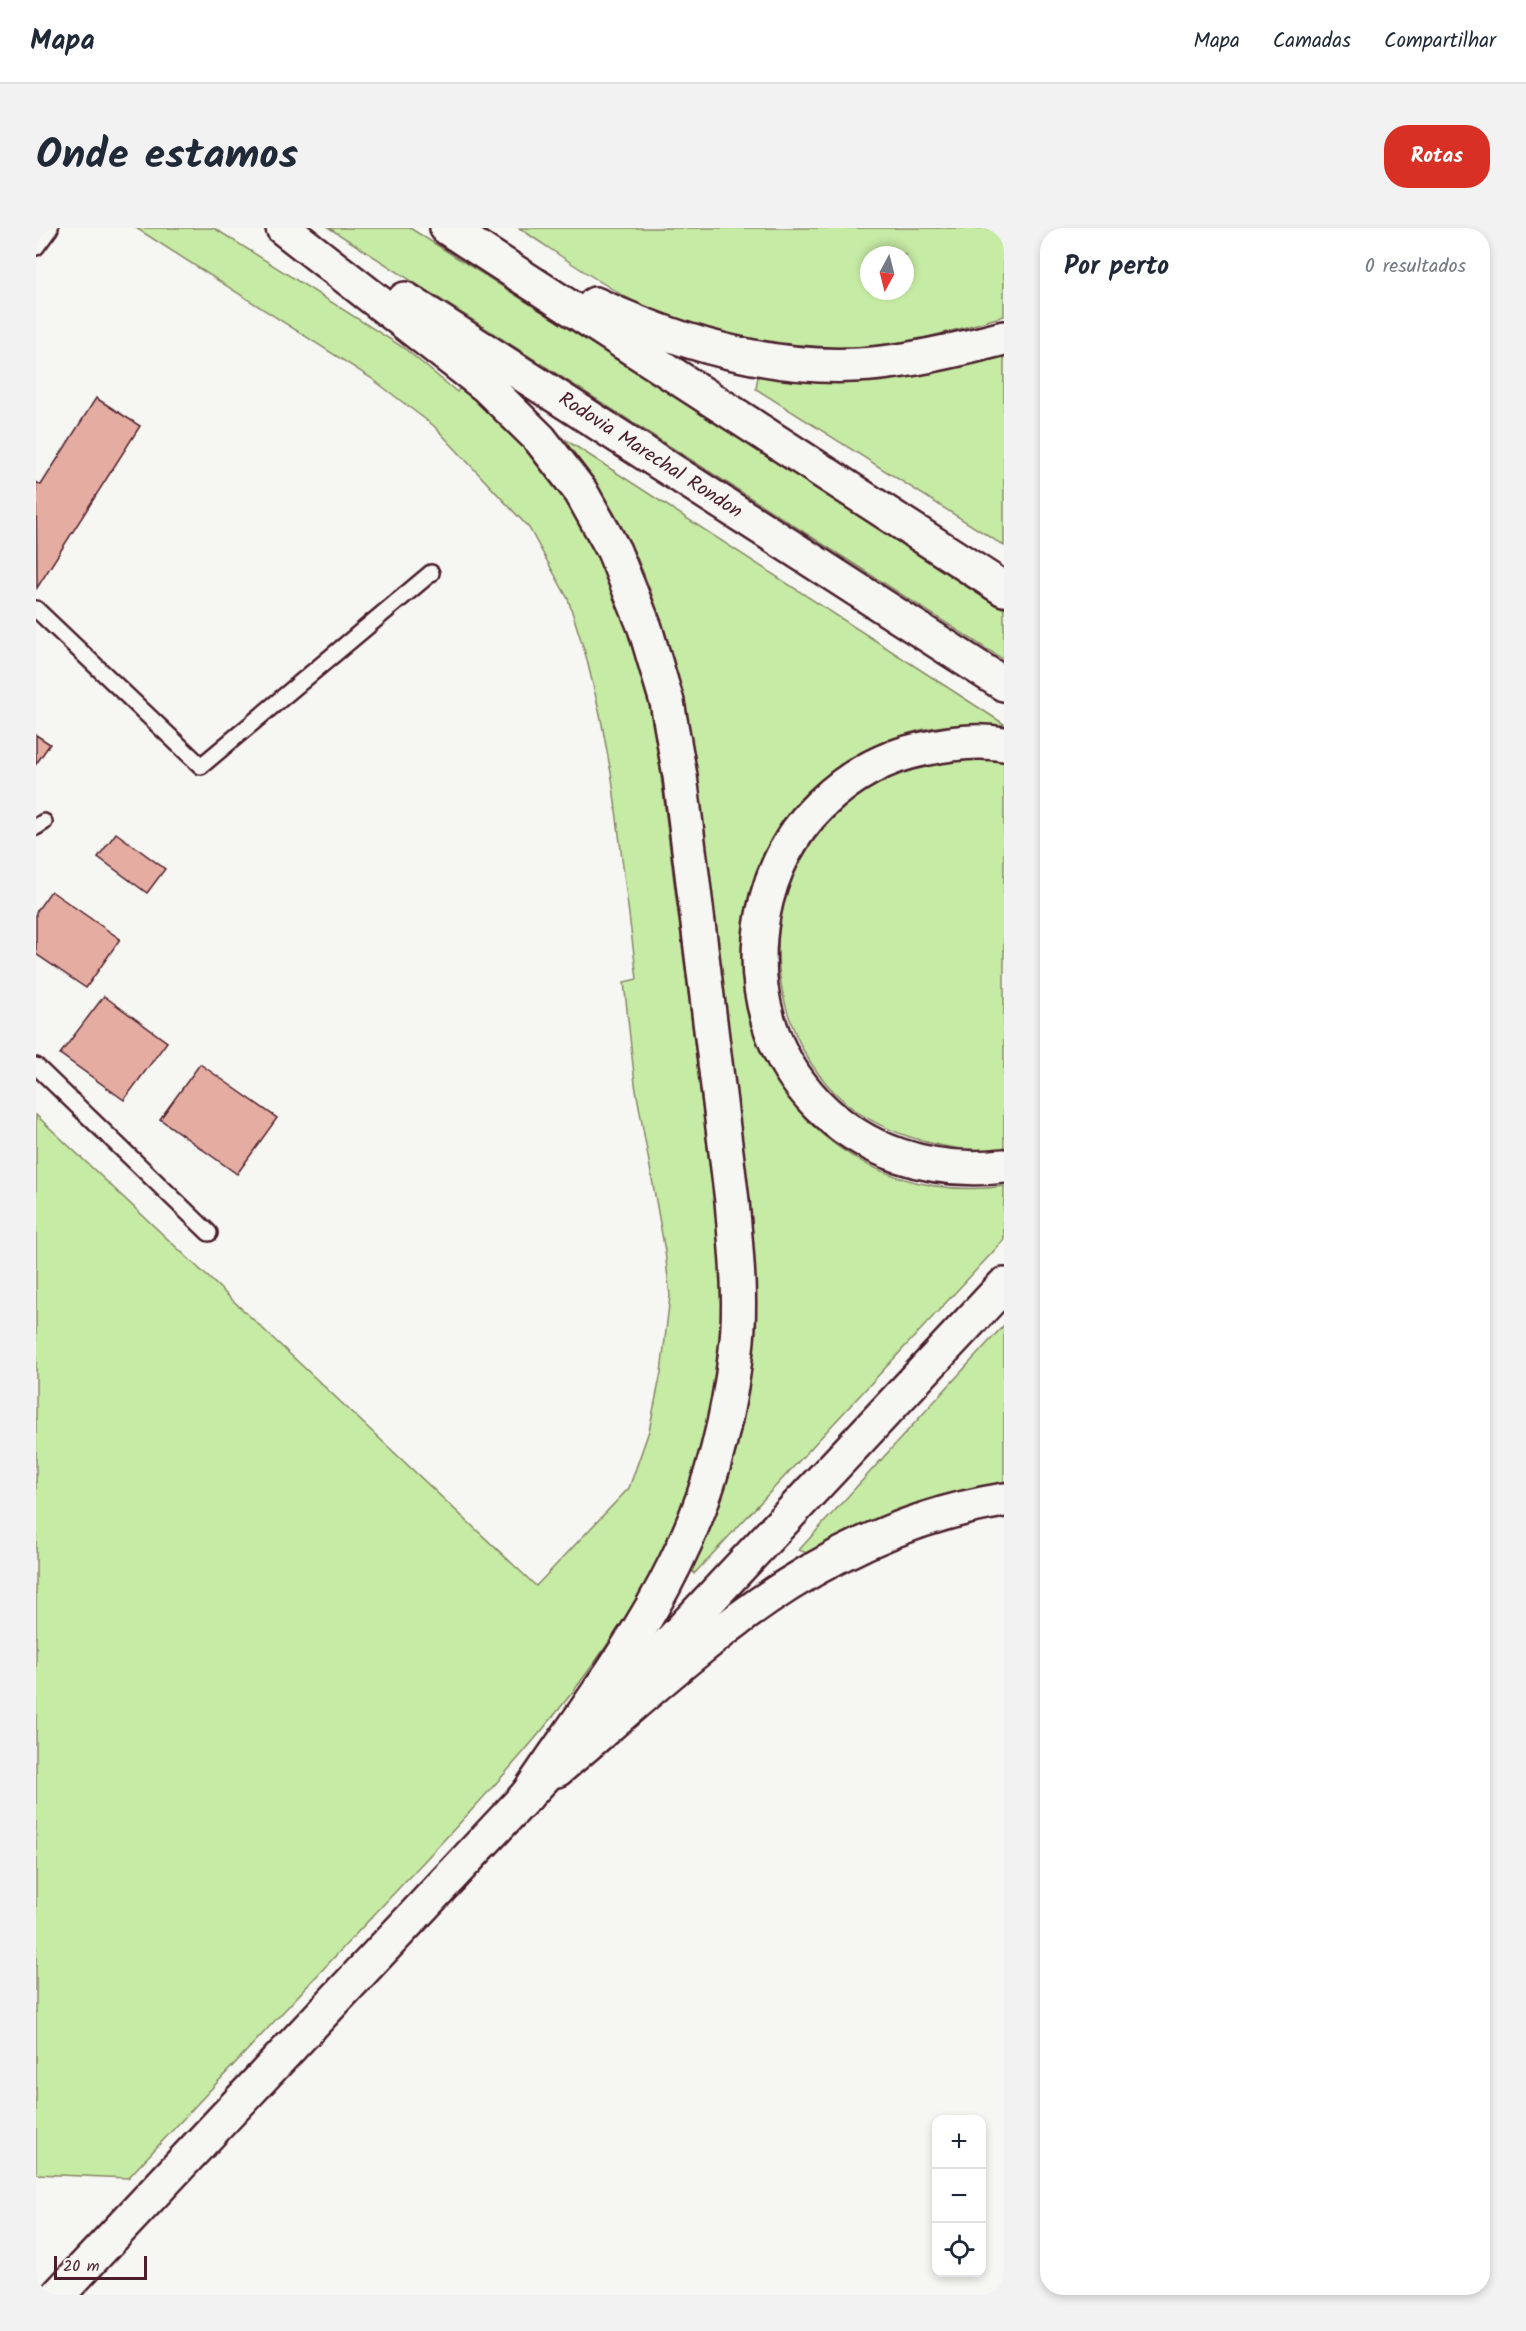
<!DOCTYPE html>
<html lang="pt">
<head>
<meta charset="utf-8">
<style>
	:root { --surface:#fff; --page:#f2f2f3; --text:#1f2937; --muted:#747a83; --line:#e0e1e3; --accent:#d93025 }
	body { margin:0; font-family:Kalam,sans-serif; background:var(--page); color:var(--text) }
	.controls { position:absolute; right:18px; bottom:18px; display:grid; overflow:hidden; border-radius:12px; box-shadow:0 3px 9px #0003 }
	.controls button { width:54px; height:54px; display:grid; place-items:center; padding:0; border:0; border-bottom:2px solid var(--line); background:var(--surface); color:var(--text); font:30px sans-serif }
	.compass { position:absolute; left:824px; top:18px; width:54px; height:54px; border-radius:50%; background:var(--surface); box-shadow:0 3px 9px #0003; rotate:187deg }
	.scale { position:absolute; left:18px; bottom:15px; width:93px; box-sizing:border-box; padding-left:6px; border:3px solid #4a1f2b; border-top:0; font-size:16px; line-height:21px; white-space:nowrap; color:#4a1f2b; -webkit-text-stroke:4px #f6f6f2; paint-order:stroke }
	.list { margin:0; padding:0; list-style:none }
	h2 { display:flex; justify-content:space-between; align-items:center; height:78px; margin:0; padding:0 24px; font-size:26px }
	h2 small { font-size:20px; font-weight:400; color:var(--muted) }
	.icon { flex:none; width:33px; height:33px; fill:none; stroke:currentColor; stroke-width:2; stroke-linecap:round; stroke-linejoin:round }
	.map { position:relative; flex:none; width:968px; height:2067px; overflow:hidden; border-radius:24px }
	header { display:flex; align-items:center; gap:36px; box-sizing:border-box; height:84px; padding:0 30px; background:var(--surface); border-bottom:2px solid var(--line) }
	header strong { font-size:28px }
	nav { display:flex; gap:33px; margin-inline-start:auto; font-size:21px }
	.intro { display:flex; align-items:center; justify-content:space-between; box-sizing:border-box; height:144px; padding:0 36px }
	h1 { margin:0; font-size:42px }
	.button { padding:15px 27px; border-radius:24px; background:var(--accent); color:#fff; font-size:21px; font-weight:700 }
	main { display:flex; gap:36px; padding:0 36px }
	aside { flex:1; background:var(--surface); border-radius:24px; box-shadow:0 3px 9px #0003 }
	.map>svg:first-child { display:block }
</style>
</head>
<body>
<header>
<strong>Mapa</strong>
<nav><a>Mapa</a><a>Camadas</a><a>Compartilhar</a></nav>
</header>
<div class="intro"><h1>Onde estamos</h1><a class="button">Rotas</a></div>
<main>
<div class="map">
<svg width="968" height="2067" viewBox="0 0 968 2067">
	<rect width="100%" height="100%" fill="#f6f6f2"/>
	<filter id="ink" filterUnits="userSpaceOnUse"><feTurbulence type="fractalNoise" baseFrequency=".0167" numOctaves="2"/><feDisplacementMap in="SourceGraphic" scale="12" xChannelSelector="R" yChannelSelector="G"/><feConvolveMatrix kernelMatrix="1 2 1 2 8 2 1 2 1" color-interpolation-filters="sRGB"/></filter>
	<g filter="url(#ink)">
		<path fill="#c6eba4" stroke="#888568" stroke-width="1.5" fill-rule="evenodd" d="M100,0H178L368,120L421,164L427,156C479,206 529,261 563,326C570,341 576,358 582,374C594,406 606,438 613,472C626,540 632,610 641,678C652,760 662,843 672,925C681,997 692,1070 683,1142C655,1363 491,1523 347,1677C262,1768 177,1859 92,1950L0,1946V887L500,1358L593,1260L613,1203L625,1145L634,1068L629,1023L599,856L588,754L601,751L576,550L564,486L550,428L532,371L493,300L398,198L335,150Z
			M293,0H374L692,202L968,381V432Z
			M483,0H968V88C930,99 892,111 853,116C768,127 675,113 599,74C559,53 521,25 483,0ZM833,27H869V63H833Z
			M968,123V318L720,161L722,148C762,152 802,157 842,152C885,147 926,134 968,123Z
			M530,212L968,496V498C945,497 923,496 900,499C819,512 754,571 721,644C717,654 716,665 714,675C709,696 705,721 708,743C709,758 717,775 721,791C726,806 729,824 735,838C776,927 874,972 968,958V1012L658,1346L655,1339C688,1272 711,1199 717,1124C719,1105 718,1087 718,1068L647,480C631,406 610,333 568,269C557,253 544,237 532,221Z
			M930,530L968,533V920C959,920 950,922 941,922C900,921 841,902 810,875C751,825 728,736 751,663C767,614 809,570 855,547C879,536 904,533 930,530Z
			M968,1097V1257L884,1277L830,1296L773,1326L763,1322Z"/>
		<path fill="#e5aca1" stroke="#4a1f2b" stroke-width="1.5" d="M60,170L104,198L1,360L0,254L5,257Z
			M0,507L14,516L0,536Z
			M80,605L129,641L111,665L62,629Z
			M15,663L84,711L50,760L0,726V684Z
			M68,768L131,814L88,872L24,826Z
			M164,836L241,890L201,946L124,891Z"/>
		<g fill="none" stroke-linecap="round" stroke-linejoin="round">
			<g stroke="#4a1f2b" stroke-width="20">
				<path id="service" d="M0,19L14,0
					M0,381L165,538L395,345
					M0,599L8,594
					M0,838L173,1005"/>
			</g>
			<g stroke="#4a1f2b" stroke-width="38">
				<path id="trunk" d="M559,1494L968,1057
					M22,2067L510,1547"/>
			</g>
			<g stroke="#4a1f2b" stroke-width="38">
				<path id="motorway" d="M247,0L450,158L504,211L545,264L578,323L609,400L631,474L644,548L696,973C700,1022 706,1073 700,1122C692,1195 672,1270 639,1336C599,1418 541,1493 490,1569
					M411,0L968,361
					M369,71L968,456
					M559,76C653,120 757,149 861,133C897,128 933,119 968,110
					M968,516C941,511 914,515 887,521C847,529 814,548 785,576C754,606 735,645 727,687C700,837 817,956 968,938
					M521,1542C659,1425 780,1302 968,1272"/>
			</g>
			<use href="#service" stroke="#f6f6f2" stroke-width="15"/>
			<use href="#trunk" stroke="#f6f6f2" stroke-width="33"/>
			<use href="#motorway" stroke="#f6f6f2" stroke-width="33"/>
		</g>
	</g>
	<g text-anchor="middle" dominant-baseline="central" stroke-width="4.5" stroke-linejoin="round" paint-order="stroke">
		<g font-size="20" fill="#4a1f2b" stroke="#f6f6f2">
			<text transform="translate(614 228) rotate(33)">Rodovia Marechal Rondon</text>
		</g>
	</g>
</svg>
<div class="controls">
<button>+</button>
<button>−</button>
<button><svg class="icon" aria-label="locate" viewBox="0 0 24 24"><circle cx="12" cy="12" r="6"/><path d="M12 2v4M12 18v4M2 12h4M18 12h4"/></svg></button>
</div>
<svg class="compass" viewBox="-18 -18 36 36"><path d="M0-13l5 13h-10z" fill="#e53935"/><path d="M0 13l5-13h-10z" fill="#747a83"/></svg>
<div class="scale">20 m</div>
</div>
<aside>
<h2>Por perto<small>0 resultados</small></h2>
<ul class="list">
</ul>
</aside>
</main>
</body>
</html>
